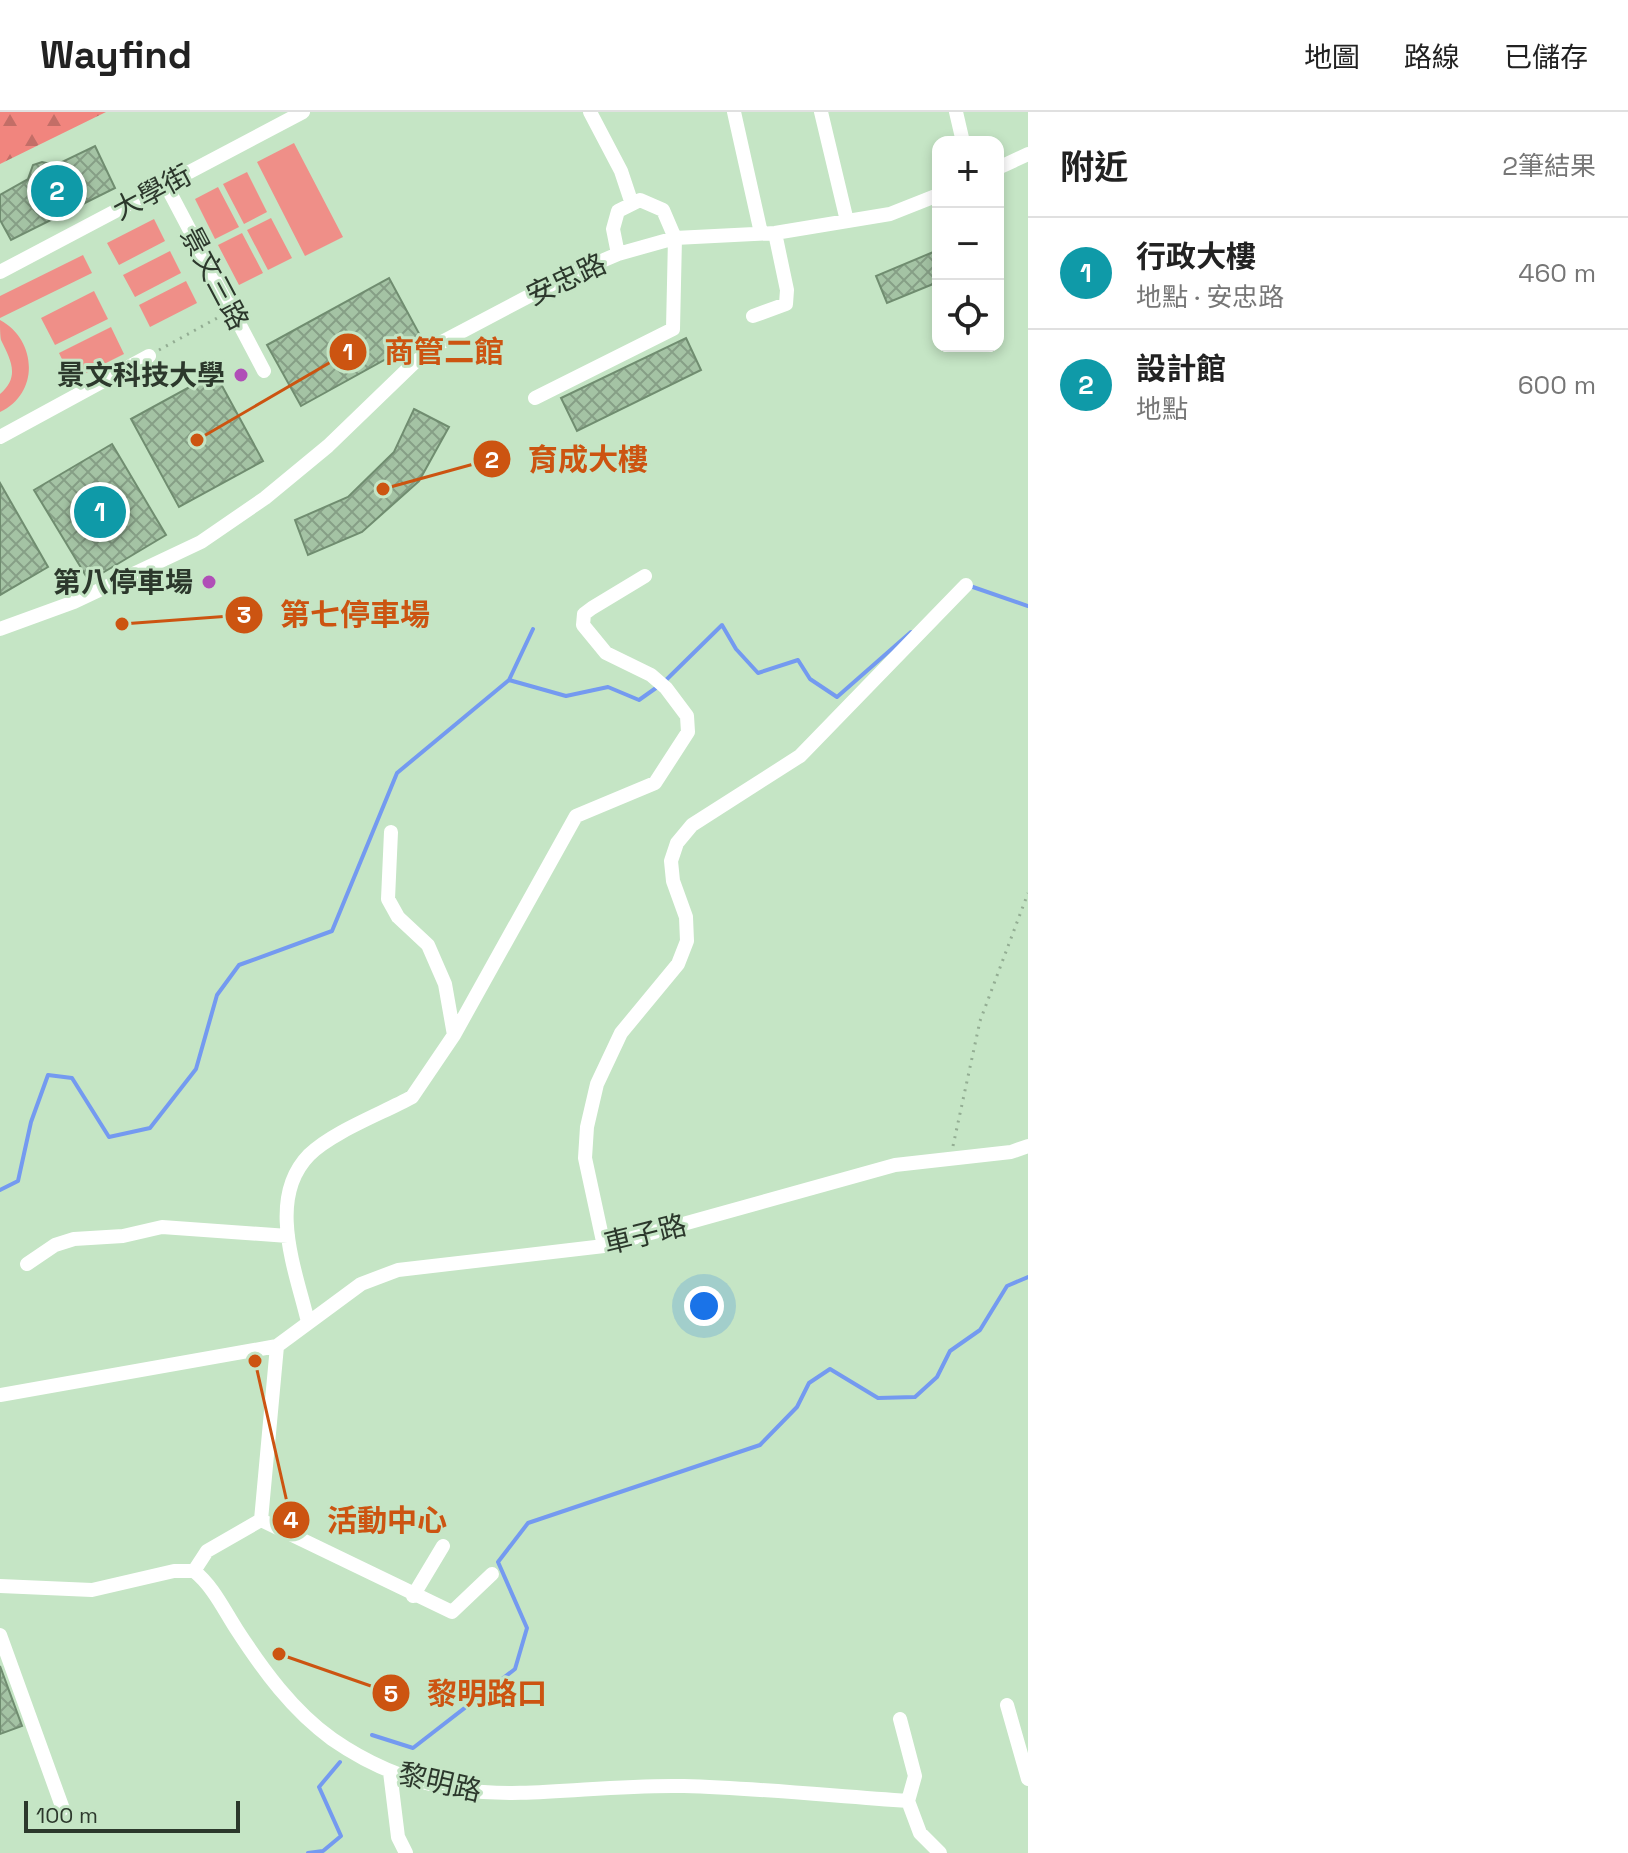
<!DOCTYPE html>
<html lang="zh-TW">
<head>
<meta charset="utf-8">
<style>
	:root { --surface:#fff; --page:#f6f6f6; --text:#222; --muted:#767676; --line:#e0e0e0; --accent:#1a73e8 }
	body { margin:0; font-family:"Space Grotesk","Noto Sans TC",sans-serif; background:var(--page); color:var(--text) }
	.controls { position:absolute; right:24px; top:24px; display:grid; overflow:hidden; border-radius:16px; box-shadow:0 4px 12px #0003 }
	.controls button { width:72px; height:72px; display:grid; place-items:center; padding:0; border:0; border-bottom:2px solid var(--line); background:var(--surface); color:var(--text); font:40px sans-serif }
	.scale { position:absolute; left:24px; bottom:20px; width:216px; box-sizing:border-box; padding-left:8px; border:4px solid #2c382c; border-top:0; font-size:22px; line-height:28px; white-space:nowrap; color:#2c382c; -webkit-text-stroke:6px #c5e5c5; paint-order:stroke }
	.you { position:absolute; left:704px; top:1194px; width:28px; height:28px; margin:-20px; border:6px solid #fff; border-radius:50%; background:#1a73e8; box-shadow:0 0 0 12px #1a73e833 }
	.badge { display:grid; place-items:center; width:52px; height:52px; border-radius:50%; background:var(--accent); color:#fff; font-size:26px; font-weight:700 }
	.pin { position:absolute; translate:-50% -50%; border:4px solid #fff; box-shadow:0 2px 8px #0006 }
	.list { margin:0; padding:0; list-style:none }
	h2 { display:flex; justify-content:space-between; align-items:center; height:104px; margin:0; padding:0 32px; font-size:34px }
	h2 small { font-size:26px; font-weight:400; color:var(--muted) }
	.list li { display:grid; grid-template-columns:52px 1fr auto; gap:24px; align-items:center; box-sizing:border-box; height:112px; padding:0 32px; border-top:2px solid var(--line) }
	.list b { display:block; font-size:30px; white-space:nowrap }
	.list p { margin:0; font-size:26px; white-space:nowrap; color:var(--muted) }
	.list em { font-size:26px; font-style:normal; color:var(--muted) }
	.icon { flex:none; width:44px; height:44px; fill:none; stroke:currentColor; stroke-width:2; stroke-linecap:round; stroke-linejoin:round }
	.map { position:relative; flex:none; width:1028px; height:1741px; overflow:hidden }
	header { display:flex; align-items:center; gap:48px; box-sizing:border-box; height:112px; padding:0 40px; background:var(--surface); border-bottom:2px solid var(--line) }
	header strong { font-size:38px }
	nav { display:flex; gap:44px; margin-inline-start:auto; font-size:28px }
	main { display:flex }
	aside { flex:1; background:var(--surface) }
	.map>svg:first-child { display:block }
</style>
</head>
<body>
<header>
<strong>Wayfind</strong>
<nav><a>地圖</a><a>路線</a><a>已儲存</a></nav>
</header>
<main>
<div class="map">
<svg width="1028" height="1741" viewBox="0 0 1028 1741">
	<defs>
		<pattern id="forest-firs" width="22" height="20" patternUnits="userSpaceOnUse" patternTransform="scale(2)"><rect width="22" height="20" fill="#f1857e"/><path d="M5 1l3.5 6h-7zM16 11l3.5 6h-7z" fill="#c36e67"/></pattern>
		<pattern id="building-cross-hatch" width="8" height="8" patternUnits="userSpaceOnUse" patternTransform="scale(2)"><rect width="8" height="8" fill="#a4c3a4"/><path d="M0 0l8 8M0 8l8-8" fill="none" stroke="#869f86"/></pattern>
	</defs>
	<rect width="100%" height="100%" fill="#c5e5c5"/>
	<path fill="url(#forest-firs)" d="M0,0H106L0,52Z"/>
	<path fill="#ef8f88" d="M294,31L343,125L305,144L257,50Z
		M247,60L267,100L244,112L223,72Z
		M218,75L239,115L215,127L195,87Z
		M271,106L292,146L268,158L247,118Z
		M154,107L165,129L119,153L107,131Z
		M242,121L263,161L239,173L218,133Z
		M170,139L181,161L135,185L123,163Z
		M83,143L92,161L0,206V184Z
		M186,169L197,191L150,215L139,193Z
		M94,179L108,207L55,233L41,206Z
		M0,208C37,228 40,281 0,300V282C21,264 10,247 1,228C0,223 0,214 0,208Z
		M111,215L124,242L72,268L59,241Z"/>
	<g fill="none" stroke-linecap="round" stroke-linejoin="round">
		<path stroke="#749af0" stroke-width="4" d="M970,474L1028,494
			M509,568L533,517
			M0,1078L18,1069L31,1010L48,963L72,966L109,1025L150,1016L196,957L217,883L239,853L332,819L397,661L509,568L566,584L608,575L639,588L663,571L722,513L736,537L758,561L798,548L810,567L837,585L911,520
			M372,1623L413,1636L515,1557L527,1516L498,1450L528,1411L760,1333L797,1295L809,1271L830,1257L878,1286L915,1285L937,1265L950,1239L980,1218L1007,1174L1028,1165
			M308,1741L323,1739L341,1724L319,1675L340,1650"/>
	</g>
	<path fill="url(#building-cross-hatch)" stroke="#708d70" stroke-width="2" d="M95,34L115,76L11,128L0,108V83L28,67L33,53L42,50L56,53Z
		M938,138V170L887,191L876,164Z
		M389,166L422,227L301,294L267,233Z
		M686,226L701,258L577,319L561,286Z
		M215,261L263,349L179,395L131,307Z
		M414,297L449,315L419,369L362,420L308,443L295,408L348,385L394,340Z
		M112,332L166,423L89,469L34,378Z
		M0,371L48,455L0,483Z
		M0,1554L22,1614L0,1622Z"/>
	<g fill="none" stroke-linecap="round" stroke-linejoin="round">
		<path stroke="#93ad93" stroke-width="3" stroke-dasharray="2 6" stroke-linecap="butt" d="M159,238L219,205
			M953,1034L980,909L1028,781"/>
		<path stroke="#fff" stroke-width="14" d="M590,0L621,59L631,89
			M734,0L761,121
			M821,0L847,109
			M956,0L963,30
			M998,56L1028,42
			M166,73L264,259
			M0,160L303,0
			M753,204L786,192L787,178L775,121
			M535,286L673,217L675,126L663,98L640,88L618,99L613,117L618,142
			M0,325L149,244
			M0,517L74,490L201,430L265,386L328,334L415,250L442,230L571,162L618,142L675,126L775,121L890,102L938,83
			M391,720L388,787L398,805L428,833L445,872L454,923
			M604,1134L585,1046L587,1015L597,972L621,921L678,852L687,829L686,805L673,769L671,749L677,731L692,713L800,644L966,473
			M27,1152L55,1133L74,1127L123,1124L162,1115L288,1124
			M308,1210C296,1159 266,1087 309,1043C332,1020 383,1001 412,985L454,923L576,704L655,671L688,620L687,604L666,576L651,563L606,541L583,513L584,502L592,496L645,464
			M0,1283L277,1234L361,1172L398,1158L604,1134L895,1053L1011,1040L1028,1034
			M261,1408L452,1500L492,1462
			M194,1459L207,1439L261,1408L277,1234
			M0,1474L92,1478L174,1459H194C213,1474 224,1498 237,1518C263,1558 292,1598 332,1627C453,1711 551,1671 684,1674C758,1676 833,1684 908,1689L920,1721L940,1741
			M413,1484L443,1434
			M0,1523L63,1697
			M1007,1593L1028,1667
			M900,1607L915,1664L908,1689
			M390,1660L398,1725L406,1741"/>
	</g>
	<g fill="#b04fb7" stroke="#c5e5c5" stroke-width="3">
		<circle cx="241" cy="263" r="8"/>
		<circle cx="209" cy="470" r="8"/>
	</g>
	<g text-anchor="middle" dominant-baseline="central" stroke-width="6" stroke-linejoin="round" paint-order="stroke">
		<g font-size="28" fill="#2c382c" stroke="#c5e5c5">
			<text transform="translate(152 80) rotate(-28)">大學街</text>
			<text transform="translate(215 166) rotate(62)">景文三路</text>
			<text transform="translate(566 167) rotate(-25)">安忠路</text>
			<text transform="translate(645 1122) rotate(-14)">車子路</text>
			<text transform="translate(440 1670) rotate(13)">黎明路</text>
		</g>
		<g font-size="28" font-weight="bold" fill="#2c382c" stroke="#c5e5c5" text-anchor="end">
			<text x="225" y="263">景文科技大學</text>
			<text x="193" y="470">第八停車場</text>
		</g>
	</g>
	<path fill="none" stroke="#cc5411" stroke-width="3" d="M197 328L348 240M383 377L492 347M122 512L244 503M255 1249L291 1408M279 1542L391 1581"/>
	<g fill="#cc5411" stroke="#c5e5c5" stroke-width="3">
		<circle cx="197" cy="328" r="8"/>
		<circle cx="383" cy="377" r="8"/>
		<circle cx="122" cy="512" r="8"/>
		<circle cx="255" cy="1249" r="8"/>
		<circle cx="279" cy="1542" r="8"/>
		<circle cx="348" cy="240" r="20"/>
		<circle cx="492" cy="347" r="20"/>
		<circle cx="244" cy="503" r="20"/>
		<circle cx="291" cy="1408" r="20"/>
		<circle cx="391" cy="1581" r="20"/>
	</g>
	<g font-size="24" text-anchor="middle" font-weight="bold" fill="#fff">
		<text x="348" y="248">1</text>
		<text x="492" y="356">2</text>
		<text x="244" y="511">3</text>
		<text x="291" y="1416">4</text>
		<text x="391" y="1590">5</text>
	</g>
	<g font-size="30" text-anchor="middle" font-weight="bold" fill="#cc5411" stroke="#c5e5c5" stroke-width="6" stroke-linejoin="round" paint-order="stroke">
		<text x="444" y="250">商管二館</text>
		<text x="588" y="358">育成大樓</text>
		<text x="355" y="513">第七停車場</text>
		<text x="387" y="1419">活動中心</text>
		<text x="487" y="1592">黎明路口</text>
	</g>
</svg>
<div class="controls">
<button>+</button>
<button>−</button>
<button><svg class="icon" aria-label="locate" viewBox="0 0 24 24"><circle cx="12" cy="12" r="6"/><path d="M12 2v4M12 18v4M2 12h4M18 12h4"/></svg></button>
</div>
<div class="scale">100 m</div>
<div class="you"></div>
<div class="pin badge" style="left:100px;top:400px;background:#0f9aa8">1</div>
<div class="pin badge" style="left:57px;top:79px;background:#0f9aa8">2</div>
</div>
<aside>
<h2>附近<small>2筆結果</small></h2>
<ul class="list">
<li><span class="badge" style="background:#0f9aa8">1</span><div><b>行政大樓</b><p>地點 · 安忠路</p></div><em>460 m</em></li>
<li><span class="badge" style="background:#0f9aa8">2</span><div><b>設計館</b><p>地點</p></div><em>600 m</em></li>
</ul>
</aside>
</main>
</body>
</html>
